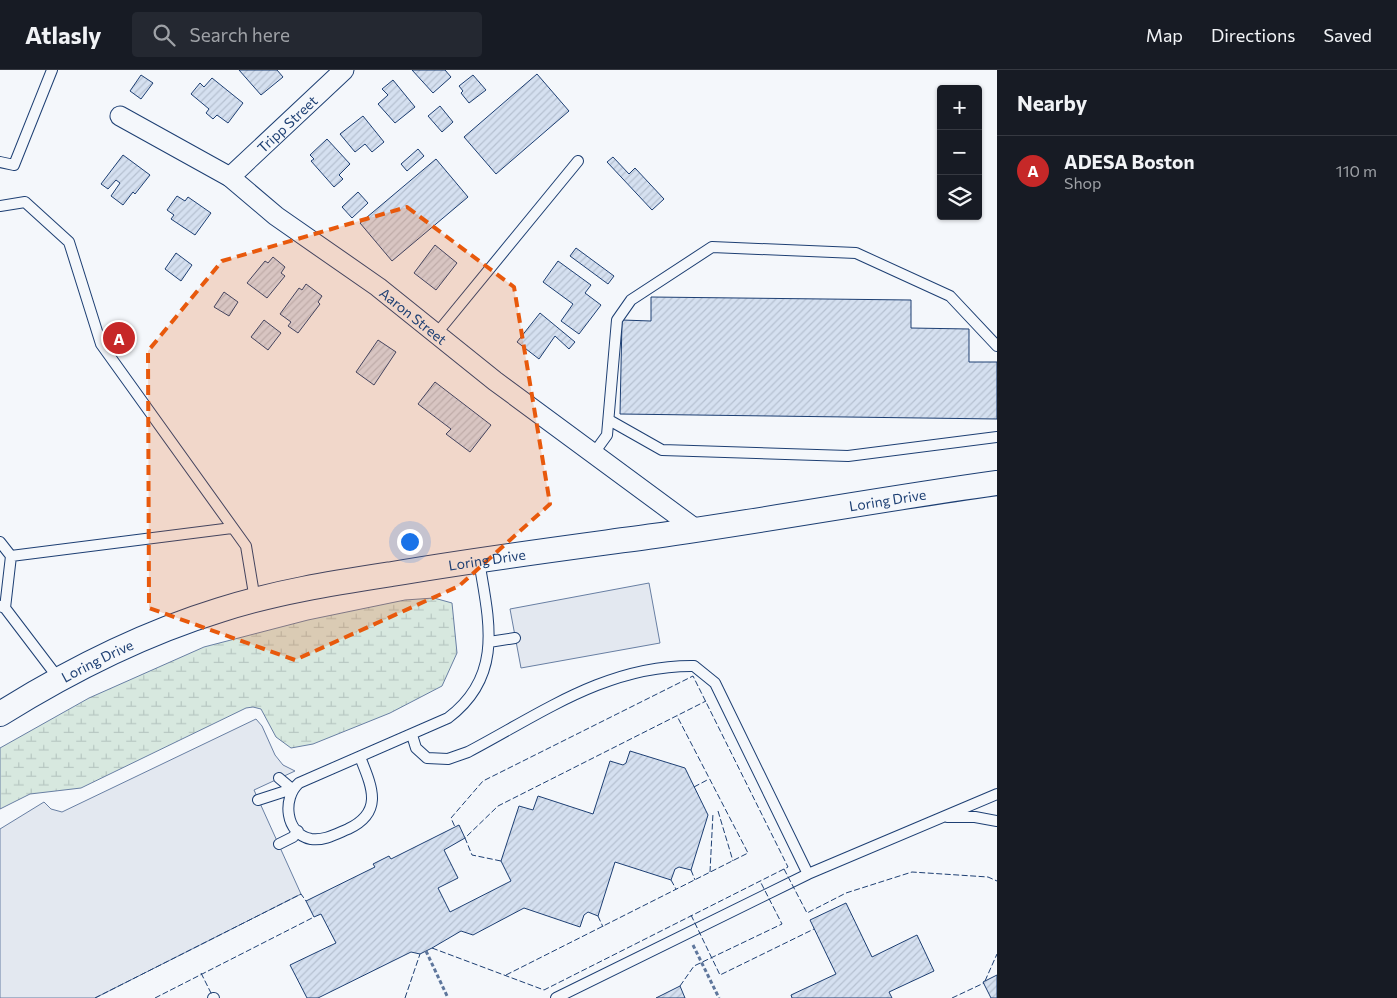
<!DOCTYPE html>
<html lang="en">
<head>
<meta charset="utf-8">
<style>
	:root { --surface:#171b24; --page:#242831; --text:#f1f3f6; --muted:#9ea1a6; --line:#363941; --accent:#c62828 }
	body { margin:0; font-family:Commissioner,sans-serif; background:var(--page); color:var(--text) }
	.controls { position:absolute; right:15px; top:15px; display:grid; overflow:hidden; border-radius:5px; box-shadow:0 1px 4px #0004 }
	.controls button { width:45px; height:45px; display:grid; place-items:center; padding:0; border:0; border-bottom:1px solid var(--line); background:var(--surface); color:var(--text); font:25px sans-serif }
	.you { position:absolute; left:409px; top:471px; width:18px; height:18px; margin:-12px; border:4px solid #fff; border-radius:50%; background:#1a73e8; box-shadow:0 0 0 8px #1a73e833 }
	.badge { display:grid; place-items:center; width:32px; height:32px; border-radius:50%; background:var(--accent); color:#fff; font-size:16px; font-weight:700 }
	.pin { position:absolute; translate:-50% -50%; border:2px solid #fff; box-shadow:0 1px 5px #0006 }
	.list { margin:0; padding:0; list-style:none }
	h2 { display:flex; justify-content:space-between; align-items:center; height:65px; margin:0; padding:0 20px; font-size:21px }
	h2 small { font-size:16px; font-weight:400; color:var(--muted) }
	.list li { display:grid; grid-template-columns:32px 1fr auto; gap:15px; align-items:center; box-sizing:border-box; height:70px; padding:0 20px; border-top:1px solid var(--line) }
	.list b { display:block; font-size:19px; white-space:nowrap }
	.list p { margin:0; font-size:16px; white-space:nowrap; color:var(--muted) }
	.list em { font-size:16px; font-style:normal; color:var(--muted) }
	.icon { flex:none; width:28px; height:28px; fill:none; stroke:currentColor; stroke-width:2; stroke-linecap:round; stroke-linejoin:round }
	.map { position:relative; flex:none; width:997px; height:928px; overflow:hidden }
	header { display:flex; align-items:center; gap:30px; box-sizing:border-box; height:70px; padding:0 25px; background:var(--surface); border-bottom:1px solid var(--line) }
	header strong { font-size:24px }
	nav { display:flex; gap:28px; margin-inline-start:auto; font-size:18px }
	.search { width:350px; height:45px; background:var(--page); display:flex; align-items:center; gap:12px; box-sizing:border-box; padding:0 18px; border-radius:5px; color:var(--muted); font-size:19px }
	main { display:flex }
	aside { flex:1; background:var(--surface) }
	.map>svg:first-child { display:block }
</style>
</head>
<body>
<header>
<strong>Atlasly</strong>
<div class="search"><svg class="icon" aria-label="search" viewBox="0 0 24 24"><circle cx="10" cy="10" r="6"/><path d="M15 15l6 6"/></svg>Search here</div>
<nav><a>Map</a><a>Directions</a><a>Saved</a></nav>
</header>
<main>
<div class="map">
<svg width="997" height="928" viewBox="0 0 997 928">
	<defs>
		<pattern id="wetland-marsh" width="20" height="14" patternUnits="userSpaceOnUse" patternTransform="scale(1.25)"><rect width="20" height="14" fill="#d7e8df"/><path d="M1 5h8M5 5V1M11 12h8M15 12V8" fill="none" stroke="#b8c8c3"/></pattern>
		<pattern id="building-hatch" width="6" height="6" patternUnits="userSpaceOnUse" patternTransform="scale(1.25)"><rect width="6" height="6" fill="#d5e0f0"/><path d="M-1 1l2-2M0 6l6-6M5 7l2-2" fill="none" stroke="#b6c1d1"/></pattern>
	</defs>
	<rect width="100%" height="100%" fill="#f4f7fb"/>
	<path fill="url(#wetland-marsh)" stroke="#687fa3" d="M434,528L452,533L457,583L442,616L390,643L313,674L291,678L276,667L261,639L253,637L246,638L81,718L30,724L0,739V678L89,628L204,577L308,550L405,530Z"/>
	<path fill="#e3e8f0" stroke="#687fa3" d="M649,513L660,573L521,598L510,539Z
		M256,649L262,656L275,685L283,695L295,701L254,720L301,824L95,928H0V759L44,732L51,739L62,742Z"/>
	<path fill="url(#building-hatch)" stroke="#1d3f73" d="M239,0H277L283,7L261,25Z
		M412,0H445L451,7L433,23Z
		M537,4L569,41L496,104L464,67Z
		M141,5L153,13L141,29L130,21Z
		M473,5L486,20L469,33L461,23L463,21L459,16Z
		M212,8L243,33L228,53L217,45L213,49L206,43L209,39L191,24L200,13L204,17Z
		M393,10L415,37L395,53L378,34L388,25L382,19Z
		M440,36L453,52L442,62L428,46Z
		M363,46L384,72L372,82L365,74L355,82L340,64Z
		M327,69L350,94L339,105L343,109L334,117L311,91L314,89L310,85Z
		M418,79L424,86L407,101L401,94Z
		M123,85L150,105L135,124L133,122L123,135L111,126L120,113L116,110L108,119L101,114Z
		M613,87L629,104L635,98L664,129L652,140L607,92Z
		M436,89L468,127L392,191L360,153Z
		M358,122L368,133L352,148L342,137Z
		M177,126L185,131L188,127L211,143L195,165L171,149L174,145L167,140Z
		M435,175L457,193L436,220L414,203Z
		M576,178L614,206L608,214L570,186Z
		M176,183L192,195L181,211L165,199Z
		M273,187L285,197L281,203L285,206L267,228L247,213L265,191L268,193Z
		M558,191L591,215L585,223L601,235L579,264L561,251L573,234L543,212Z
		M306,214L322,226L318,232L320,234L298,263L288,256L291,252L280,244L299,218L302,220Z
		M224,222L238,232L229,246L214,237Z
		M651,227L911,230V258L969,259V292H997V349L620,344L622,250L651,251Z
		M540,243L575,272L569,279L555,266L539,289L517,272Z
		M264,250L281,263L268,280L251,267Z
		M378,270L396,282L374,315L356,302Z
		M435,312L491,355L470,382L446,364L451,359L418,334Z
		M630,681L685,698L708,745L691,800L679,797L675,799L671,810L615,792L598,846L588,842L584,845L580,857L524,838L473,865L461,861L432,878L420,884L411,882L318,928H307L290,895L336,873L321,844L314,847L306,831L375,797L373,794L389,786L391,789L459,755L465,768L444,780L458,808L438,818L450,842L511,811L501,791L519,736L533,740L538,726L593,744L610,691L623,695L626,693Z
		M846,833L872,887L917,865L934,901L889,922L892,928H792L791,925L836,904L810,850Z
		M997,905V928H991L983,912Z
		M680,916L685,928H656Z"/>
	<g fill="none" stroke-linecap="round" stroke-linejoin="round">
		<g stroke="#1d3f73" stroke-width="12">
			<path id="service" d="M0,92L14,95L52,0
				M0,136L25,132L69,172L101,274L246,476L255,530
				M437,263L578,91
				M609,350L662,380L848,386L997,367
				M594,383L607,365L617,250L631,230L712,177L856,183L950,226L997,276
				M0,472L11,486L5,538
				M11,486L232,458
				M0,536L5,538L59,609
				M489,572L515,568
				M412,665L416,678L427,688L448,689L468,682C542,643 607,595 694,596L715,613L808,804
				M360,687C372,717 384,742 348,759C336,764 324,771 311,769C285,764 282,728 299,713L448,648C504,606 489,551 479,491
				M279,708L292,719
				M258,730L292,719
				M947,747H975L997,751
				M279,774L293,767L298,761
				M213,928H214
				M556,928L808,804L997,724"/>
		</g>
		<g stroke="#1d3f73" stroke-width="21">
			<g id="minor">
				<path id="s1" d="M120,46L230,107L276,146L378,217L495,311L697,460"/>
				<path id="s2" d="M230,107L344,0"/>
			</g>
		</g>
		<g stroke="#1d3f73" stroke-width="26">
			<g id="tertiary">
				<path id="s3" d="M0,644C69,601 142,564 220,540C275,522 334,513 392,504C479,489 566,478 654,466C768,450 882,429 997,413"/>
			</g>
		</g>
		<path stroke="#5e769c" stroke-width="3" stroke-dasharray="4 2.5" stroke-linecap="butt" d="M693,875L719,928
			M426,881L448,928"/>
		<use href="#service" stroke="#f4f7fb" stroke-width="10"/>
		<use href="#minor" stroke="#f4f7fb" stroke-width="19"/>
		<use href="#tertiary" stroke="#f4f7fb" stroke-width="24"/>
		<path stroke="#1d3f73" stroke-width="1" stroke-dasharray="6 2.5" stroke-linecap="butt" d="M694,717L709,709
			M718,741L733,791
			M501,791L472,785L465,768L498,736L706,631
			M784,799L807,843L846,823L912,802L988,807L997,811
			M691,800L695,810
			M710,802L713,743
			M671,810L676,819
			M691,845L720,905L814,859
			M598,846L603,857
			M432,878L544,920L788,797L693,606L483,711L451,748L455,757
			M201,903L212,925
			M506,905L748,783L677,646
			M985,911L997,884
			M680,916L694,896L782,854L760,811
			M95,928L301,824L306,831
			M155,928L314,847
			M405,928L420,884
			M952,928L984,913"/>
	</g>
	<path fill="#e8590c" fill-opacity="0.2" stroke="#e8590c" stroke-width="4" stroke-dasharray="10 6" stroke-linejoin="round" d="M407,137L514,217L550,434L459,516L295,590L149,538L148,281L222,191Z"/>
	<g text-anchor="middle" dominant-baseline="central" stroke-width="4" stroke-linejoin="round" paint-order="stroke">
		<g font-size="14" fill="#1d3f73" stroke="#f4f7fb">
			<text stroke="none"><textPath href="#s2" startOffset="78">Tripp Street</textPath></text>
			<text stroke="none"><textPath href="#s1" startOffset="356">Aaron Street</textPath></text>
			<text stroke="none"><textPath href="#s3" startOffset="921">Loring Drive</textPath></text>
			<text stroke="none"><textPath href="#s3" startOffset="516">Loring Drive</textPath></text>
			<text stroke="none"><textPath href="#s3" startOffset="111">Loring Drive</textPath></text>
		</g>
	</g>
</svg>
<div class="controls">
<button>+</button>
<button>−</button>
<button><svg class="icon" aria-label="layers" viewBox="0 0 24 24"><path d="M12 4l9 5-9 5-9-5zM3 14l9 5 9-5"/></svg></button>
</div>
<div class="you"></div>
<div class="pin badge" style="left:119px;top:268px">A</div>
</div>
<aside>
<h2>Nearby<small></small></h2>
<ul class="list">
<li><span class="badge">A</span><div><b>ADESA Boston</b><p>Shop</p></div><em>110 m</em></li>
</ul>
</aside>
</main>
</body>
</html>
